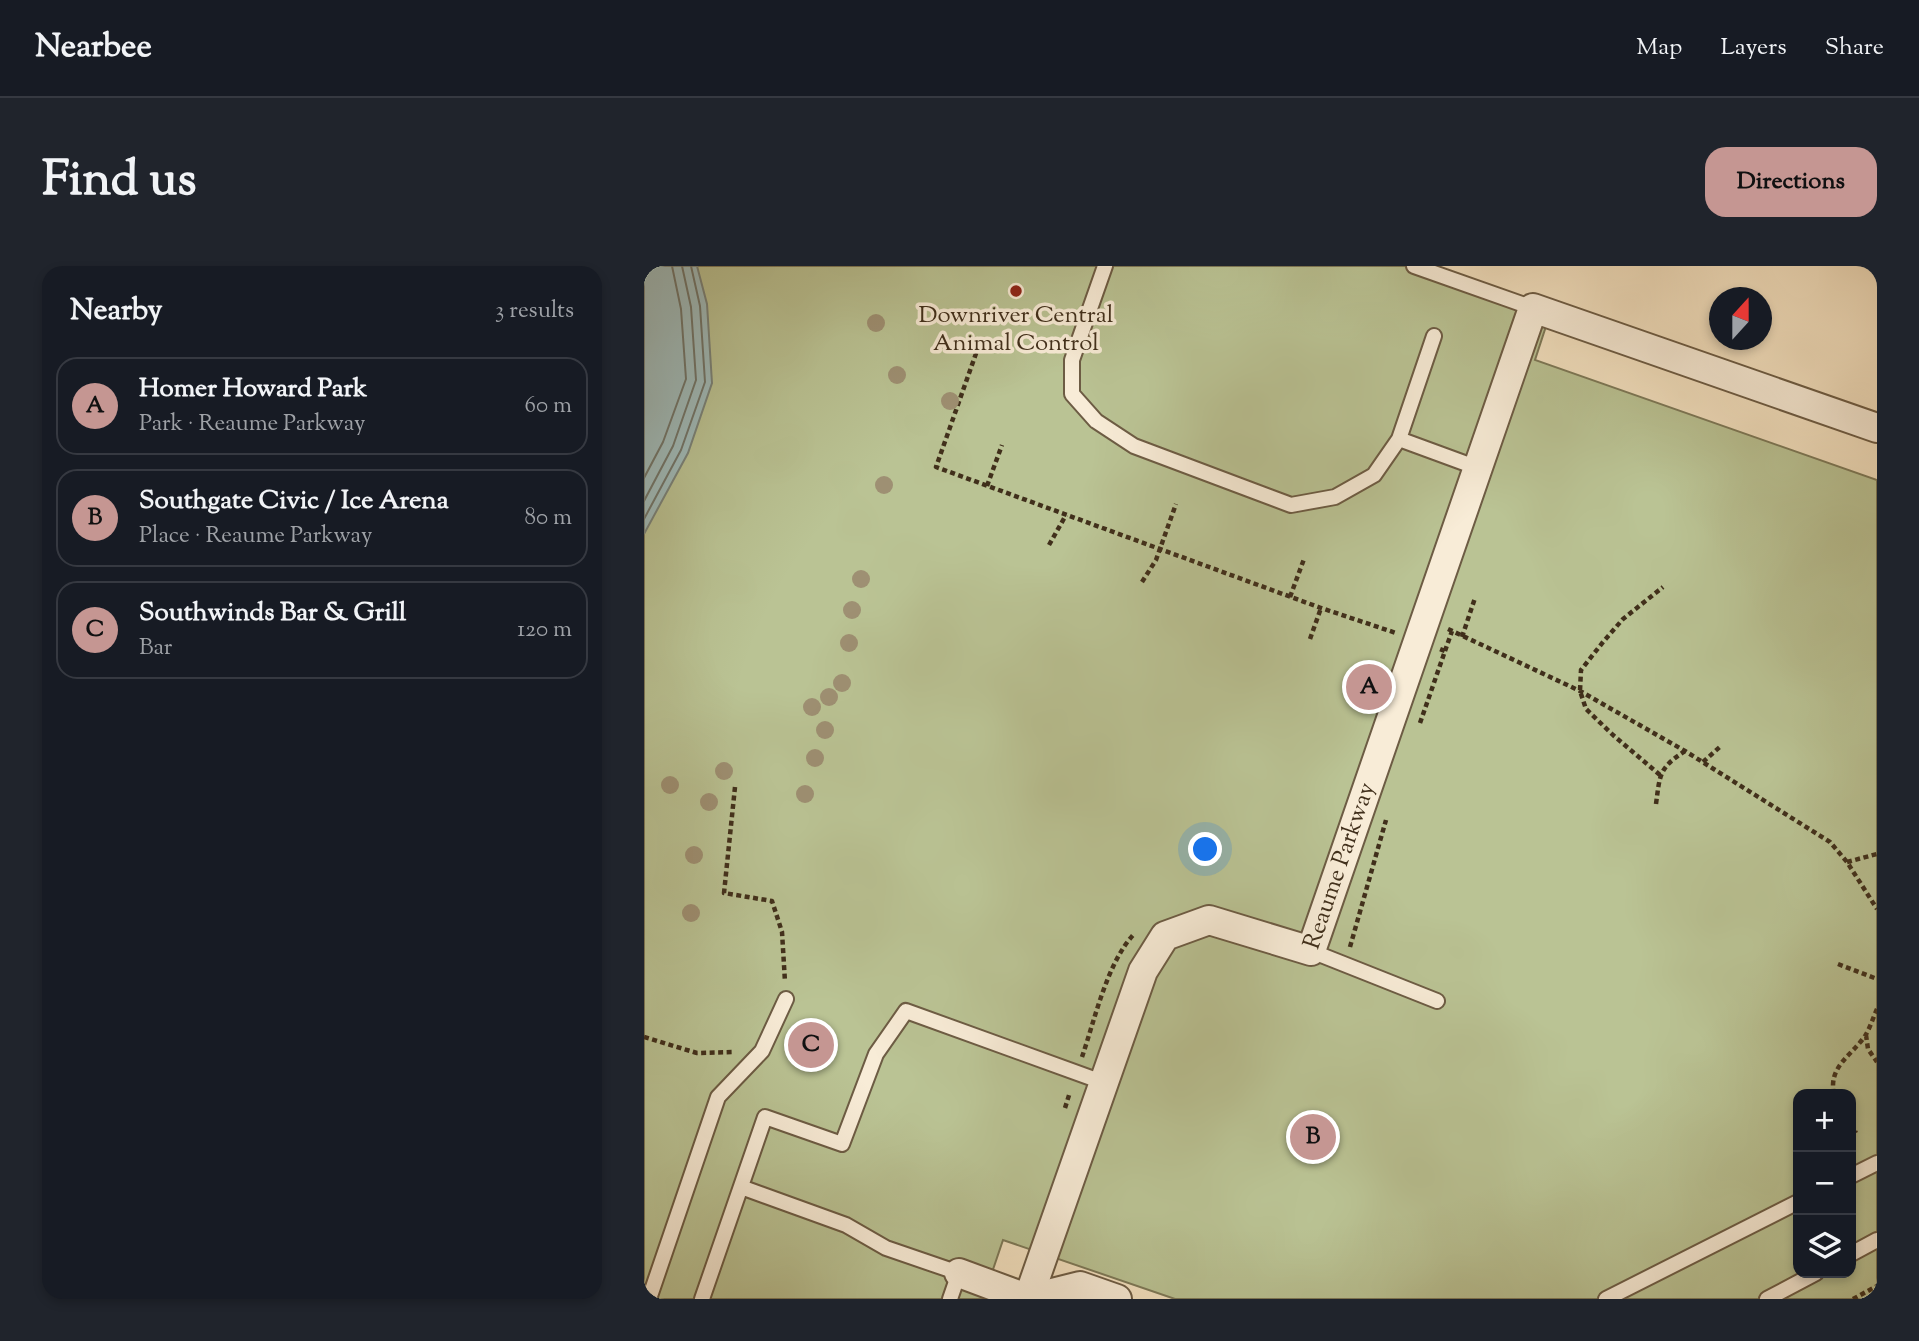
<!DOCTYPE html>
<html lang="en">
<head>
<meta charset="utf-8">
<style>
	:root { --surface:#171b24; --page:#20242c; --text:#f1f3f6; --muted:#9ea1a6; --line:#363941; --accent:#c59692 }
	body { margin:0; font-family:"Sorts Mill Goudy",serif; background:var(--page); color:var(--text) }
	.controls { position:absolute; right:21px; bottom:21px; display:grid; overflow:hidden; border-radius:14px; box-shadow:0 4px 10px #0003 }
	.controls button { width:63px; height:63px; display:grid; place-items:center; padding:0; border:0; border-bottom:2px solid var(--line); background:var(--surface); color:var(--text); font:35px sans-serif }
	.compass { position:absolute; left:1065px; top:21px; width:63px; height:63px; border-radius:50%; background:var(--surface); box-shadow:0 4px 10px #0003; rotate:21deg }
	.you { position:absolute; left:562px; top:584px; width:24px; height:24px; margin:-18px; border:5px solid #fff; border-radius:50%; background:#1a73e8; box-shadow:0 0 0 10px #1a73e833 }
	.badge { display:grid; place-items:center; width:46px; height:46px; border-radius:50%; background:var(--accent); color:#111; font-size:23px; font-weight:700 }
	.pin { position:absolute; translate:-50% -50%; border:4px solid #fff; box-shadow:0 2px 7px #0006 }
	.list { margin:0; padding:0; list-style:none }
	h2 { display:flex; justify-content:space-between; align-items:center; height:91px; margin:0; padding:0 28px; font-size:30px }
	h2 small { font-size:23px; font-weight:400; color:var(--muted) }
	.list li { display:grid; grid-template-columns:46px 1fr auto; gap:21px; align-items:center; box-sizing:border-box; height:98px; margin:0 14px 14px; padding:0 14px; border:2px solid var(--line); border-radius:21px }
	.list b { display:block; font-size:26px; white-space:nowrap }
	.list p { margin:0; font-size:23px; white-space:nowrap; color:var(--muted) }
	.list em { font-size:23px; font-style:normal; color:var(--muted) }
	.icon { flex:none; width:38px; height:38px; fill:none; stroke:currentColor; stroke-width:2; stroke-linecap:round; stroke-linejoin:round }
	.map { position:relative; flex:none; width:1233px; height:1033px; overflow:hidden; border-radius:21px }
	header { display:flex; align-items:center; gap:42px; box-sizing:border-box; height:98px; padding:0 35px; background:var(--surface); border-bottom:2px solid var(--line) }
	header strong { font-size:33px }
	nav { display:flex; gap:38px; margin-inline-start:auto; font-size:24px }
	.intro { display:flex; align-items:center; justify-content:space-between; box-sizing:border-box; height:168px; padding:0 42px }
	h1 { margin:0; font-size:49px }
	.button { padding:18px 32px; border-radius:21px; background:var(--accent); color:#111; font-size:24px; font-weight:700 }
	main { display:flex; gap:42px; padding:0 42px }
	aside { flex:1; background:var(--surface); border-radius:21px; box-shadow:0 4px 10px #0003 }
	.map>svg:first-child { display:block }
</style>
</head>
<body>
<header>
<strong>Nearbee</strong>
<nav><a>Map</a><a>Layers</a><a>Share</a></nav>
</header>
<div class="intro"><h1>Find us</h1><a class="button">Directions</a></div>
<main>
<aside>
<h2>Nearby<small>3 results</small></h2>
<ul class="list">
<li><span class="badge">A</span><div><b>Homer Howard Park</b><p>Park · Reaume Parkway</p></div><em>60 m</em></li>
<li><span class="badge">B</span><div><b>Southgate Civic / Ice Arena</b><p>Place · Reaume Parkway</p></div><em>80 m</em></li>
<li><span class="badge">C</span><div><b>Southwinds Bar &amp; Grill</b><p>Bar</p></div><em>120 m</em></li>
</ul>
</aside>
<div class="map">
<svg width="1233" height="1033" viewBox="0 0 1233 1033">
	<rect width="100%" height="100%" fill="#f4e2c1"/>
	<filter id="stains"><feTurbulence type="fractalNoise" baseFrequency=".00286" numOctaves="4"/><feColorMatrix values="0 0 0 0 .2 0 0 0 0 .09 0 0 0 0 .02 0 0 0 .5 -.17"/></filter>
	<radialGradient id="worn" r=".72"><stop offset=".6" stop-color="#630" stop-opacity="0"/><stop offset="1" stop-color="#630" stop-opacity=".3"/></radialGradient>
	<path fill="#bac394" stroke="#7d7958" stroke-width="2" fill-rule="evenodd" d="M0,0H762L905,51L891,94L1233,214V1027L1221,1033H531L359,974L339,1033H0ZM1154,828H1207V1007H1154Z"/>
	<path fill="#9fbcbc" stroke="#79847c" stroke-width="2" d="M0,0H53L63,38L68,117L44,187L0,268Z"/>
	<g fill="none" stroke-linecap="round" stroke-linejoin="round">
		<path stroke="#70766c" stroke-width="2" d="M0,212L19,176L42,113L37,43L28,0
			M0,235L29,180L52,114L47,41L38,0
			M0,253L37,184L61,116L56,40L47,0"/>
		<g stroke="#6d5c44" stroke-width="18">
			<path id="lane" d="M461,0L428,94V128L452,155L490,180L647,239L691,231L730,209L755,173L790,70
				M770,0L889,42
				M755,173L834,202
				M667,685L793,735
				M1207,910L1233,897
				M97,921L202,959L242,982L315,1007L306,1033
				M1207,988L1233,974
				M5,1033L74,831L118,785L142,733
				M58,1033L121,851L198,878L232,788L262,745L461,817
				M962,1033L1154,936
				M1123,1033L1172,1007"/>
		</g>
		<g stroke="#6d5c44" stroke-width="32">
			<g id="street">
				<path d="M315,1007L385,1033"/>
				<path id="s1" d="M384,1033L499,705L521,670L565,654L667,685L889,42L1233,162"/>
				<path d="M384,1033L436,1020L473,1033"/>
			</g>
		</g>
		<path stroke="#402f1b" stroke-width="4.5" stroke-dasharray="5 3.5" stroke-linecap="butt" d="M335,79L292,201L677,342L752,367
			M343,220L358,179
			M405,279L422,249
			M498,316L512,294L532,238
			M646,331L660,293
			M804,363L936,425L1041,485L1186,576L1203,596L1233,643
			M818,371L831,332
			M666,373L677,342
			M801,385L808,365
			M776,457L801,385L796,383
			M1059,496L1078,479
			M1016,509L969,469L942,443L936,425L937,404L959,376L979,353L1019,321
			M91,521L80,627L128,635L138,666L141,716
			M1012,538C1016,508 1015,502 1041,485
			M1203,596L1233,588
			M706,681L742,554
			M1194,698L1233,713
			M1222,769L1224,783L1233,796
			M0,771L53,787L91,786
			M438,791C451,753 463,697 490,668
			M1190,828C1184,801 1207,790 1221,770C1226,762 1229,752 1233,743
			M421,842L426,826
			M1207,858L1212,867
			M1209,1033L1233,1020"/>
		<use href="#lane" stroke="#f8ecd7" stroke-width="14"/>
		<use href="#street" stroke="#f8ecd7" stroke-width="28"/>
	</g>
	<g fill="#9e9073">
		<circle cx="232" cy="57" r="9"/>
		<circle cx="253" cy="109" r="9"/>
		<circle cx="306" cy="135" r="9"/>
		<circle cx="240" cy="219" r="9"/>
		<circle cx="217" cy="313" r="9"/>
		<circle cx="208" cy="344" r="9"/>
		<circle cx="205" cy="377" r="9"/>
		<circle cx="198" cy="417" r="9"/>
		<circle cx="185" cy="431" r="9"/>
		<circle cx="168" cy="441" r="9"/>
		<circle cx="181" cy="464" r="9"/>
		<circle cx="171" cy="492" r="9"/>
		<circle cx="80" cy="505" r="9"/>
		<circle cx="26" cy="519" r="9"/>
		<circle cx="161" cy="528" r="9"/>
		<circle cx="65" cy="536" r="9"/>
		<circle cx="50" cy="589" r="9"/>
		<circle cx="47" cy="647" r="9"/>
	</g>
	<circle fill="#8f2418" stroke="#f8ecd7" stroke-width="2.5" cx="372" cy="25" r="7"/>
	<g text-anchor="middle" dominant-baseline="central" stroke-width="7" stroke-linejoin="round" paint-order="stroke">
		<g font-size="24" fill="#402f1b" stroke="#f8ecd7">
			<text x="372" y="50">Downriver Central<tspan x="372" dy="28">Animal Control</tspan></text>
		</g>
		<g font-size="24" fill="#402f1b" stroke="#f8ecd7">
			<text stroke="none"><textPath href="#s1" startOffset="632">Reaume Parkway</textPath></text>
		</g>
	</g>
	<rect width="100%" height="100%" filter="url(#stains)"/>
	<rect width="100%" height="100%" fill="url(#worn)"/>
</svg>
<div class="controls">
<button>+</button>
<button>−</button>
<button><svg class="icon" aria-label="layers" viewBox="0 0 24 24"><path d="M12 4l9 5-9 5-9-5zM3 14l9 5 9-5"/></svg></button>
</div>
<svg class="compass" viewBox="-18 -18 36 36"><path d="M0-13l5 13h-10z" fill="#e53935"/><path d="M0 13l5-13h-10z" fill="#9ea1a6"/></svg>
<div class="you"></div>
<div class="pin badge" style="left:725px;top:421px">A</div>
<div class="pin badge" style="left:669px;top:871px">B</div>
<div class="pin badge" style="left:167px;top:779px">C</div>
</div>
</main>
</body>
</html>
